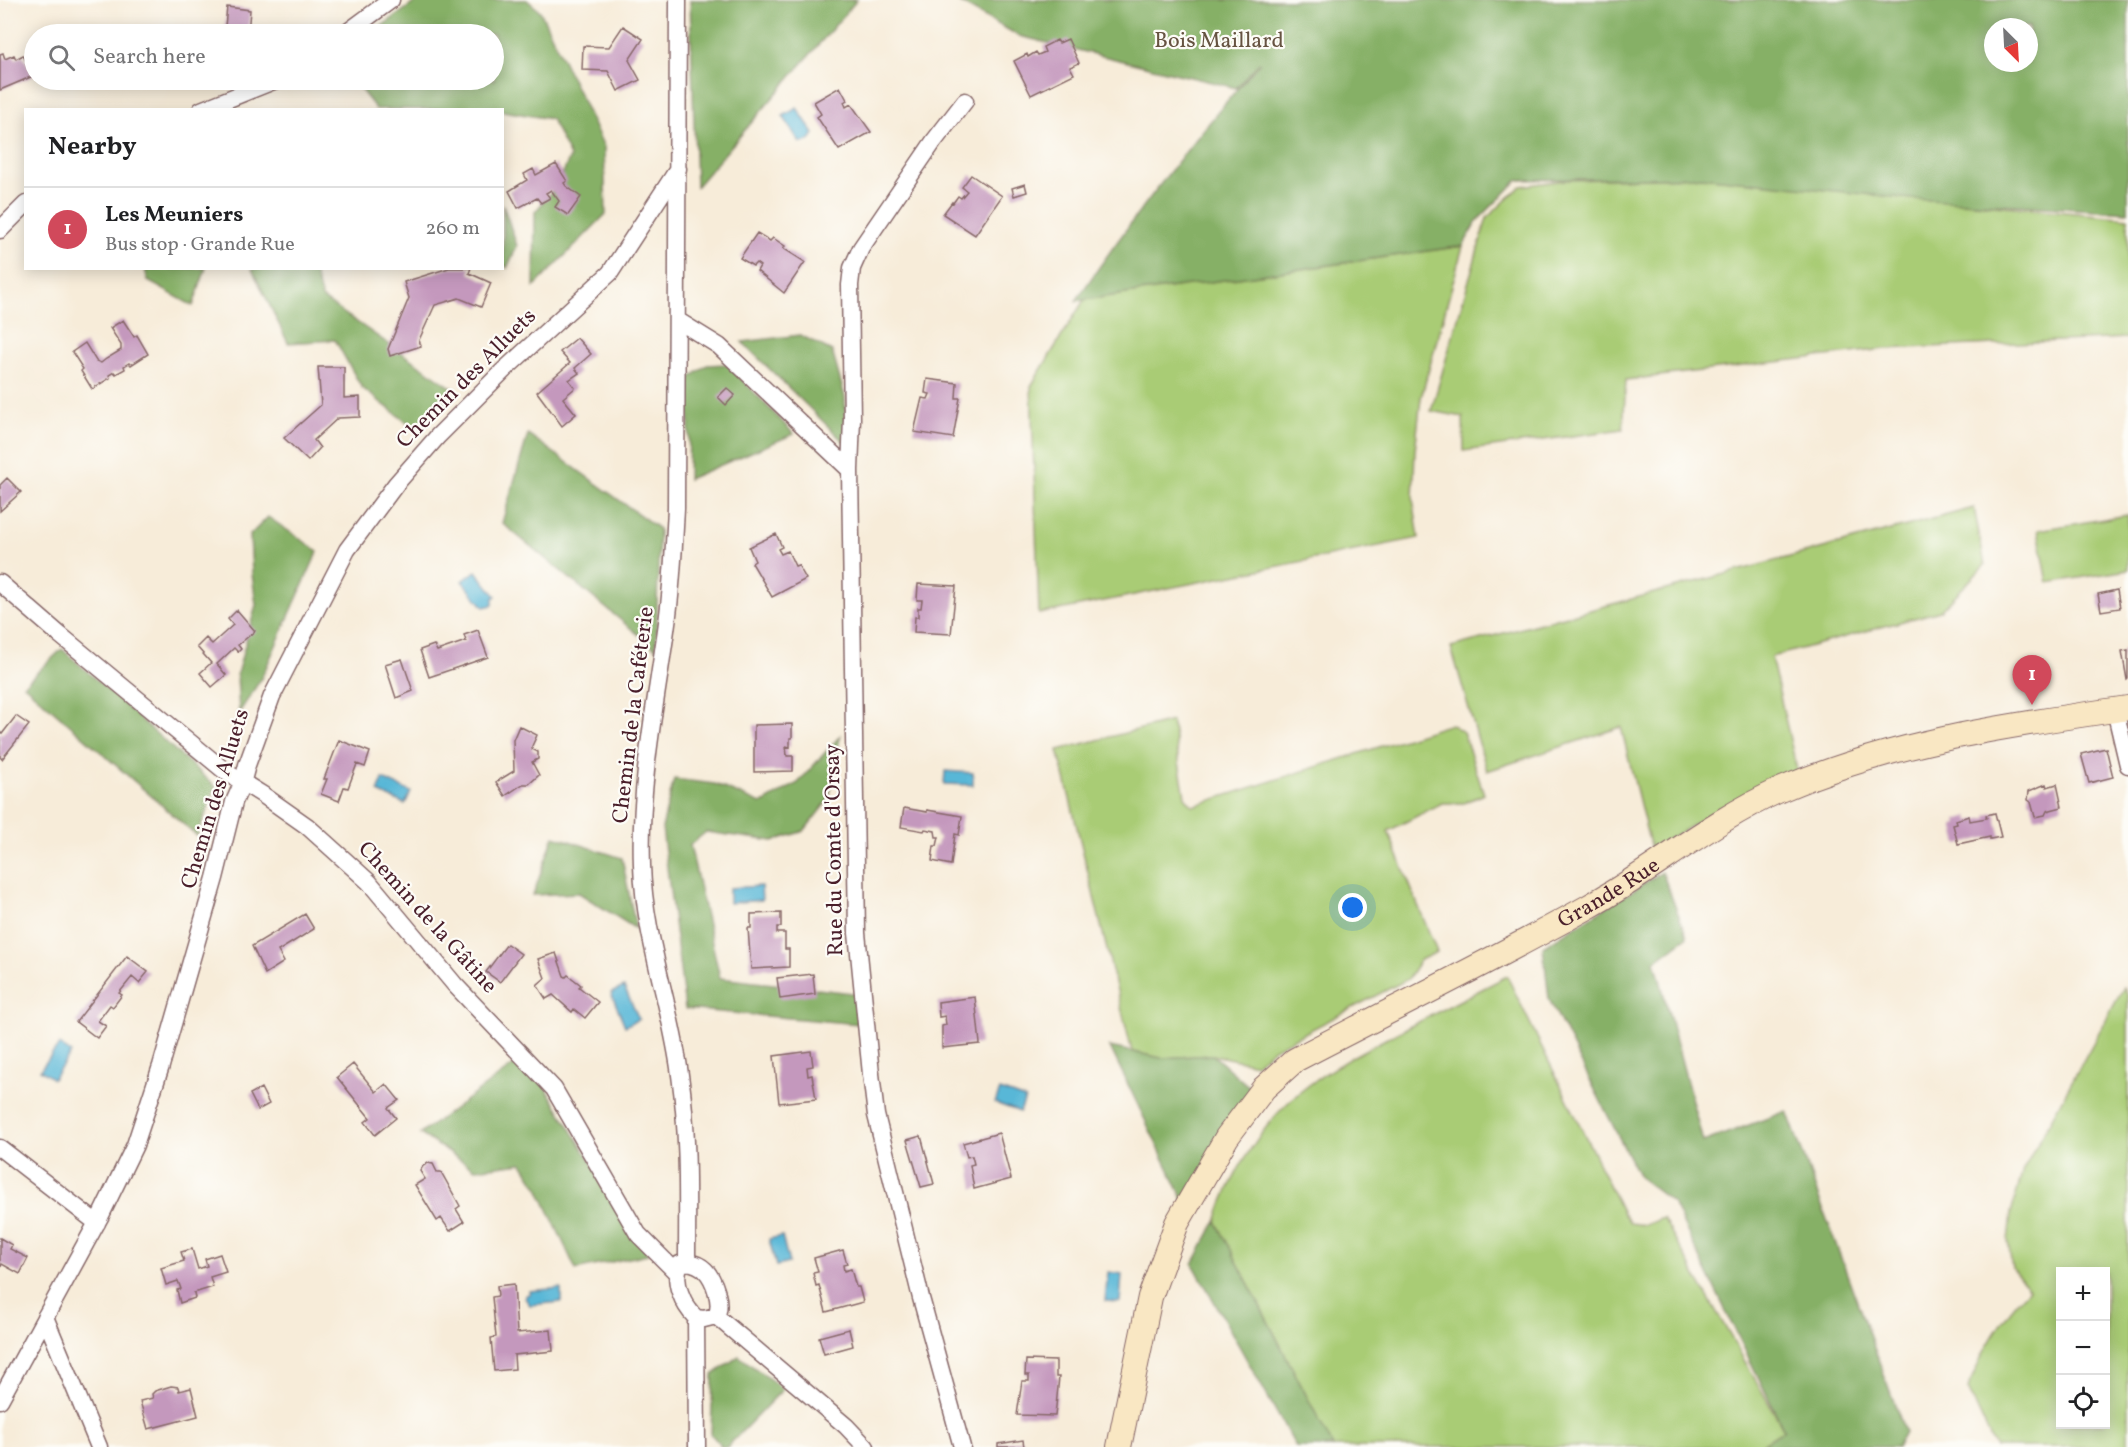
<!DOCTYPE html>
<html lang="en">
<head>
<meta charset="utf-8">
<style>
	:root { --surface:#fff; --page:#f2f2f2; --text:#202124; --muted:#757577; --line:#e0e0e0; --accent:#d1495b }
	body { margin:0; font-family:Vollkorn,serif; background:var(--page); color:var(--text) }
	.controls { position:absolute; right:18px; bottom:18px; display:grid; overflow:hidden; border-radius:0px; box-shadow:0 3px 15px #0003 }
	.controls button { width:54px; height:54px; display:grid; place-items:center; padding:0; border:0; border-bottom:2px solid var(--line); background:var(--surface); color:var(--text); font:30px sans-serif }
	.compass { position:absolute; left:1984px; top:18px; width:54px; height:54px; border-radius:50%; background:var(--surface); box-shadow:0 3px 15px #0003; rotate:156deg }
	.you { position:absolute; left:1353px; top:908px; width:21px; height:21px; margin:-15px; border:4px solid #fff; border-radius:50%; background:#1a73e8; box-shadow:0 0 0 9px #1a73e833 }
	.badge { display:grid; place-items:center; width:39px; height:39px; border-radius:50%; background:var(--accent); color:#fff; font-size:20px; font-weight:700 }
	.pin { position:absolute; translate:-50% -50px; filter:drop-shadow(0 2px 3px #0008) }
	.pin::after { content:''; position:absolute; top:32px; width:21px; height:18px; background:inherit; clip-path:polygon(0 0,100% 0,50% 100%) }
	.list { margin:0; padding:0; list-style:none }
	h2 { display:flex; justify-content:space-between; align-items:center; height:78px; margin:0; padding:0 24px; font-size:26px }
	h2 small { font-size:20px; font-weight:400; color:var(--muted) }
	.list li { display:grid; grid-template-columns:39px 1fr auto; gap:18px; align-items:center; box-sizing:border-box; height:84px; padding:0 24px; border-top:2px solid var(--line) }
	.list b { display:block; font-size:22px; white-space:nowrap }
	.list p { margin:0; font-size:20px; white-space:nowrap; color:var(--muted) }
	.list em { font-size:20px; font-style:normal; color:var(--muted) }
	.icon { flex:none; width:33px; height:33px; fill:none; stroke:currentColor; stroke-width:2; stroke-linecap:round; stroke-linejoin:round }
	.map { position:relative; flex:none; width:2128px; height:1447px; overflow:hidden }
	.search { position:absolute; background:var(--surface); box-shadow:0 3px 15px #0003; left:24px; top:24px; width:480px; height:66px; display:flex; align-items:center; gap:15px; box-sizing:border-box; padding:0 21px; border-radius:33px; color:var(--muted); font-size:22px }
	.panel { position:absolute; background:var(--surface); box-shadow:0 3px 15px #0003; left:24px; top:108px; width:480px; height:162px; border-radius:0px }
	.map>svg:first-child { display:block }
</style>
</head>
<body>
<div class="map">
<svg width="2128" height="1447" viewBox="0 0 2128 1447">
	<rect width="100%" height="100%" fill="#fdfcf7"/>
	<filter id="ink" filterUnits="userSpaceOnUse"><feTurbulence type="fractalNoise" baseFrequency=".0167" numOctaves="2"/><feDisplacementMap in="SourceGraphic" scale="12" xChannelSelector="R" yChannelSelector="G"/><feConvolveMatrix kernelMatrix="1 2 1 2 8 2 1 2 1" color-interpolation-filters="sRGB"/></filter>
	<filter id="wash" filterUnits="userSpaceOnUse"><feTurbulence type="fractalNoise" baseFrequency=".008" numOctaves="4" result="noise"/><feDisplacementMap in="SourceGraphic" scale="24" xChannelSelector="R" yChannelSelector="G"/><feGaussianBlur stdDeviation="1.35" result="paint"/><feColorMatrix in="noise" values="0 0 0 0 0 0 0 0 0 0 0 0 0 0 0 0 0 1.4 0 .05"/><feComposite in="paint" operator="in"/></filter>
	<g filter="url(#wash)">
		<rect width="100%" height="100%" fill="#f7ecd9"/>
		<path fill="#a9cc75" stroke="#7a7650" stroke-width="1.5" fill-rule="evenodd" d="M1701,177L2128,218V338L1885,349L1626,380L1623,429L1464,451L1463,417L1431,411L1487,218L1521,186L1566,180Z
			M1463,246L1421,398L1415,451L1413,499L1419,538L1039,614L1031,386L1084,300Z
			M1974,508L1985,565L1940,611L1771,657L1797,770L1724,807L1651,849L1621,727L1487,771L1451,647Z
			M2128,515V570L2048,583L2038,530Z
			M1172,721L1185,797L1193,806L1451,724L1463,732L1484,794L1464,803H1442L1388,831L1437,952L1420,960L1408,979L1272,1050L1256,1064L1213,1055L1161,1058L1132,1052L1058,750Z
			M1507,976L1623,1213L1630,1223L1645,1225L1663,1218L1784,1430L1758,1447H1333L1216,1221C1230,1176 1263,1122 1300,1092C1331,1067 1366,1049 1401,1031C1436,1013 1472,994 1507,976Z
			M2124,987L2128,997V1447H1995L1968,1389C1980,1354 2002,1317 2029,1289L2012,1268L2008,1241L2011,1213L2023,1170ZM2060,1272H2106V1424H2060Z"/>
		<path fill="#86b066" stroke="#686848" stroke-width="1.5" fill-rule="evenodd" d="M418,0H527L540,11L604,147L606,214L534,287L535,212L558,184L570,157L551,119L503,111L502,110L376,109L353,80H494V34H371Z
			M690,0H857L696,187Z
			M955,0H2128V212L1912,199L1702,177L1518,180L1477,221L1463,246L1076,301C1132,217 1195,138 1260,62L1236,88L1019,36ZM1993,27H2029V63H1993Z
			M503,205L517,246L507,268L503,264Z
			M206,268L193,306L148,281L145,269Z
			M252,269H313L322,298L457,391L417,430L362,388L335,340L288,343Z
			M800,335L832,351L845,397L847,445L742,342Z
			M727,364L794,434L688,479L690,378L707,365Z
			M528,434L659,529L656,649L502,523Z
			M268,517L318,551L261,679L239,713L237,674L256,605L252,574L250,535Z
			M62,649L216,787L197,836L24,685Z
			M840,736L829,799L804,831L773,841L706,832L690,845L720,978L861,994L859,1024L685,1009L662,828L674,779L715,784L761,804L798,783Z
			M554,836L622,858L636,929L579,893L533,895Z
			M1662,872L1687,937L1655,961L1703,1142L1787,1111L1905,1432L1897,1447H1758L1784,1430L1673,1203L1639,1177L1549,999L1543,947Z
			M1110,1047L1161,1058L1213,1055L1256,1093L1184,1201Z
			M526,1056L648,1254L576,1270L538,1188L522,1163L475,1169L420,1134Z
			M1216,1221L1333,1447H1296L1193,1264Z
			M739,1356L783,1389L727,1447H722L711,1434L713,1375Z"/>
		<path fill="#59b7d7" stroke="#526b81" stroke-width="1.5" d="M797,108L814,134L809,141L800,143L783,116Z
			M476,571L496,596L493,598V605L484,607L462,581Z
			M945,771L973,773V785L944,784Z
			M383,779L411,792L405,804L378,792Z
			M761,886L762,900L729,903V888Z
			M624,987L639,1019L625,1026L611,993Z
			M59,1045L71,1053L53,1079L40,1070Z
			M1000,1090L1025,1099L1020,1112L995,1103Z
			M782,1236L789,1263L776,1266L769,1239Z
			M1108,1272L1122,1274L1120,1302L1105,1301Z
			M561,1288V1302L530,1305L525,1298L526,1295L530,1294L529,1291Z"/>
		<g id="blocks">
			<path fill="#c498bd" d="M227,7L250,10L248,34H214L225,26Z
				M623,26L643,39L629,60L640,80L618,91L608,71L582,70L583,46L609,47Z
				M1068,39L1079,63L1070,67L1074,74L1031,95L1014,61L1027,54L1028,57L1036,52L1038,55L1045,52L1043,47L1057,40L1059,43Z
				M3,53L5,59L14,55L16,59L23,55L33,76L0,90V54Z
				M840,87L847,100L844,102L846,107L851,104L871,132L839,150L817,117L821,114L814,102Z
				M556,164L567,181L564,183L566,186L581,197L568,215L555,207L559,201L551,190L546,193L550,198L541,203L537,198L518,208L509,191L527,180L524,174L533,169L536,175Z
				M971,175L1002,196L975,235L943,214L952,202L953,203L958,196L961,198L967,191L962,187Z
				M1025,184L1027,192L1014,196L1012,188Z
				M757,233L770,241L773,238L785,246L783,248L805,262L784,293L757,271L760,266L756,263L753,266L740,258Z
				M449,268H471L469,273L491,283L481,307L459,298L435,305L419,340L421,346L390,356L388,349L409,298L404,282Z
				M123,320L134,337L137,335L148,354L131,365L129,363L124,366L125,369L116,374L114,372L109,375L110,378L92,389L81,371L83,369L72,352L85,343L96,361L101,363L106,359L121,350V345L110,328Z
				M577,338L591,354L575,368L579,373L569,380L575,388L563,398L576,414L562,426L537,392L570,363L560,352Z
				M318,367H344V398L360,397V417L338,418L314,440L320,448L308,461L284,438L321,405Z
				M927,379L957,383L956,398H960L953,438L914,432L922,398L928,399L930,394L925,393Z
				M727,388L735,395L726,405L718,397Z
				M7,478L21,492L0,511V485Z
				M776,534L782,547L778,549L781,554L788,551L795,566L798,565L806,579L772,597L752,563L755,561L749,547Z
				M918,584L956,586L951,634L914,632L915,617H918V608H921L922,600H917Z
				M2117,590L2120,608L2101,611L2098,594Z
				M237,610L255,631L238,645L241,649L238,652L234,648L217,664L226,675L212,687L200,673L211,663L197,647L206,638L212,644L233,625L228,619Z
				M478,630L488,657L429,677L420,650L434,645L437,651L466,641L464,635Z
				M2128,650V679L2127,680L2122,651Z
				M402,659L413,691L396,698L385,664Z
				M16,716L29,725L2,759L0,757V732L2,734Z
				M792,724V738H790V747L786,746L787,756H793V771L754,772V725Z
				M519,726L537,735L532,746V749L538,752V759L532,762L539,775L529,784H523L505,796L496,782L514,771L513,740Z
				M339,740L370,752L365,767L357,764L348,788L344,787L339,801L321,794L327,779H324Z
				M2106,748L2113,777L2089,783L2081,754Z
				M2046,784L2047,787L2057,784L2062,807L2047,811L2045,815L2035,817L2031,802L2028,800L2029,791Z
				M904,808L927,812V810L962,816L959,835L955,834L951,865L932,861L934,846H937L939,837H936L935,831L925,829L924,831L901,827Z
				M1995,813L2001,837L1990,839V837L1958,844L1953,825L1957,824L1956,820L1969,816L1970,821L1987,818L1986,815Z
				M781,913V927H777V933H785V949H789V967L751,969L748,928H751V914Z
				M305,914L314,929L278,951L284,962L265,974L252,946Z
				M507,944L521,954L500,982L486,972Z
				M556,953L564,976L566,977L568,975L581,985L579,987L598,1002L585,1018L574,1009L572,1012L553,995L546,999L537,985L545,978L538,959Z
				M127,956L148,972L139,983L132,977L119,993L122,995L113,1007L110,1005L98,1021L106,1026L97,1038L76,1022Z
				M813,974L815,994L780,999L777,978Z
				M975,997L980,1044L942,1048V1026L946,1025L945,1016L939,1017L938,1002Z
				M811,1051L813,1066L807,1067L808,1076L812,1075L816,1099L779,1103L774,1056Z
				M353,1064L376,1092L386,1084L399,1100L388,1108L396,1118L375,1135L365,1122L370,1118L337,1077Z
				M261,1088L269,1104L258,1110L250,1094Z
				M999,1133L1011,1179L974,1189L970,1165L974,1164L972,1156L967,1157L963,1143Z
				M921,1136L934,1184L921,1187L907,1140Z
				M428,1163L433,1164L437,1172H441L460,1206L456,1209L464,1222L450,1231L441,1218L437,1221L415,1185L425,1179L420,1171L423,1166Z
				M0,1238L12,1245L10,1249L28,1258L20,1274L2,1264L0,1269Z
				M192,1249L198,1269L207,1266L205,1259L220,1254L226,1272L210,1277L213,1287L194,1293L195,1298L180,1303L177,1290L181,1289L178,1281L166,1285L161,1268L184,1261L181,1252Z
				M843,1250L847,1264L843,1265L844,1271L851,1269L856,1287H859L863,1302L826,1312L819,1285L816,1286L813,1273L818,1272L814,1258Z
				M514,1284L517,1333L551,1330L553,1351L514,1355L515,1369L494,1371L491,1338L496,1337L492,1297L498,1296L497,1286Z
				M849,1329L853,1346L824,1354L819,1337Z
				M1026,1360L1056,1361V1377H1059L1055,1416L1017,1415L1022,1381H1029V1375H1025Z
				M171,1386L178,1387L179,1391L191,1388L198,1416L148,1429L140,1401L153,1398L152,1394L155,1391Z
				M1023,1440L1024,1447H998V1444Z"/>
		</g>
	</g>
	<g filter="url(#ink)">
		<use href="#blocks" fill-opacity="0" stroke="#876768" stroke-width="1.5"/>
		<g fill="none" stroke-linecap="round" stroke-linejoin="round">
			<g stroke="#876768" stroke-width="19">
				<path id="street" d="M678,0L676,508C674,549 672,590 666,630C655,708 639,786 642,865C644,938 671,1004 680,1075C689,1137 687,1200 687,1262
					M345,34L391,0
					M201,110L276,80
					M0,230L26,204
					M677,320L719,346L850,470
					M0,583L60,635L226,772L263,795L307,826L369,882L455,985L554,1089L638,1234L676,1272
					M2115,710L2128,765
					M0,1148L97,1223
					M687,1262C694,1263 700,1265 705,1270C714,1279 723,1304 716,1316L704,1319L696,1318C683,1305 672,1281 680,1264Z
					M716,1316L846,1426L866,1447
					M45,1317L99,1447
					M696,1318L697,1447
					M0,1400L100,1217L135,1145L161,1066L215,878L234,802L242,784L247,765L272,696L347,550L396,484L438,436L503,371L610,273L678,169
					M962,1447L921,1298L876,1115L871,1074L857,933L850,470L852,419L850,285L852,268L861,248L934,141L965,101"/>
			</g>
			<g stroke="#876768" stroke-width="26">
				<g id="secondary">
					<path id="s1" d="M1119,1447L1150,1297L1177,1223L1227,1137L1264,1088L1295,1060C1392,1009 1492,961 1588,907C1654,870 1711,821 1780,790C1891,742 2009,725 2128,708"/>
				</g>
			</g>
			<use href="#street" stroke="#fff" stroke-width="16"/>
			<use href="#secondary" stroke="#f9e7c3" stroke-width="24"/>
		</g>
	</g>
	<g text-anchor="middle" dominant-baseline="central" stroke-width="4.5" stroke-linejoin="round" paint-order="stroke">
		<g font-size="22" fill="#665341" stroke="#fdfcf7">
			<text x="1219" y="41">Bois Maillard</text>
		</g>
		<g font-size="22" fill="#4a1f2b" stroke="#fdfcf7">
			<text transform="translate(467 379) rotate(-45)">Chemin des Alluets</text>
			<text transform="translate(634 715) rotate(-83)">Chemin de la Caféterie</text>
			<text transform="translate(216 799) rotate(-73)">Chemin des Alluets</text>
			<text transform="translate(835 850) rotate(-91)">Rue du Comte d'Orsay</text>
			<text stroke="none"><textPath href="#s1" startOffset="790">Grande Rue</textPath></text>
			<text transform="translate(427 918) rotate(48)">Chemin de la Gâtine</text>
		</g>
	</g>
</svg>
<div class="controls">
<button>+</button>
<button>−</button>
<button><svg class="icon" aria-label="locate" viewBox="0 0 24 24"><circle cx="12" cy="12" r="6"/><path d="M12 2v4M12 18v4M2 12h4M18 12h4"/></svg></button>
</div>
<svg class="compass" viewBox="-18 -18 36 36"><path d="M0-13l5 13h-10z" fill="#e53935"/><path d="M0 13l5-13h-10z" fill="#757577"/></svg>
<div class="you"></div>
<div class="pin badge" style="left:2032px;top:705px">1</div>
<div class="search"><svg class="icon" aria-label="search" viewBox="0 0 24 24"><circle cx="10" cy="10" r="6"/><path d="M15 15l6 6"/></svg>Search here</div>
<section class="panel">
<h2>Nearby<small></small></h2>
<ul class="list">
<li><span class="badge">1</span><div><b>Les Meuniers</b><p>Bus stop · Grande Rue</p></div><em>260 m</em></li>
</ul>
</section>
</div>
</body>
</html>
